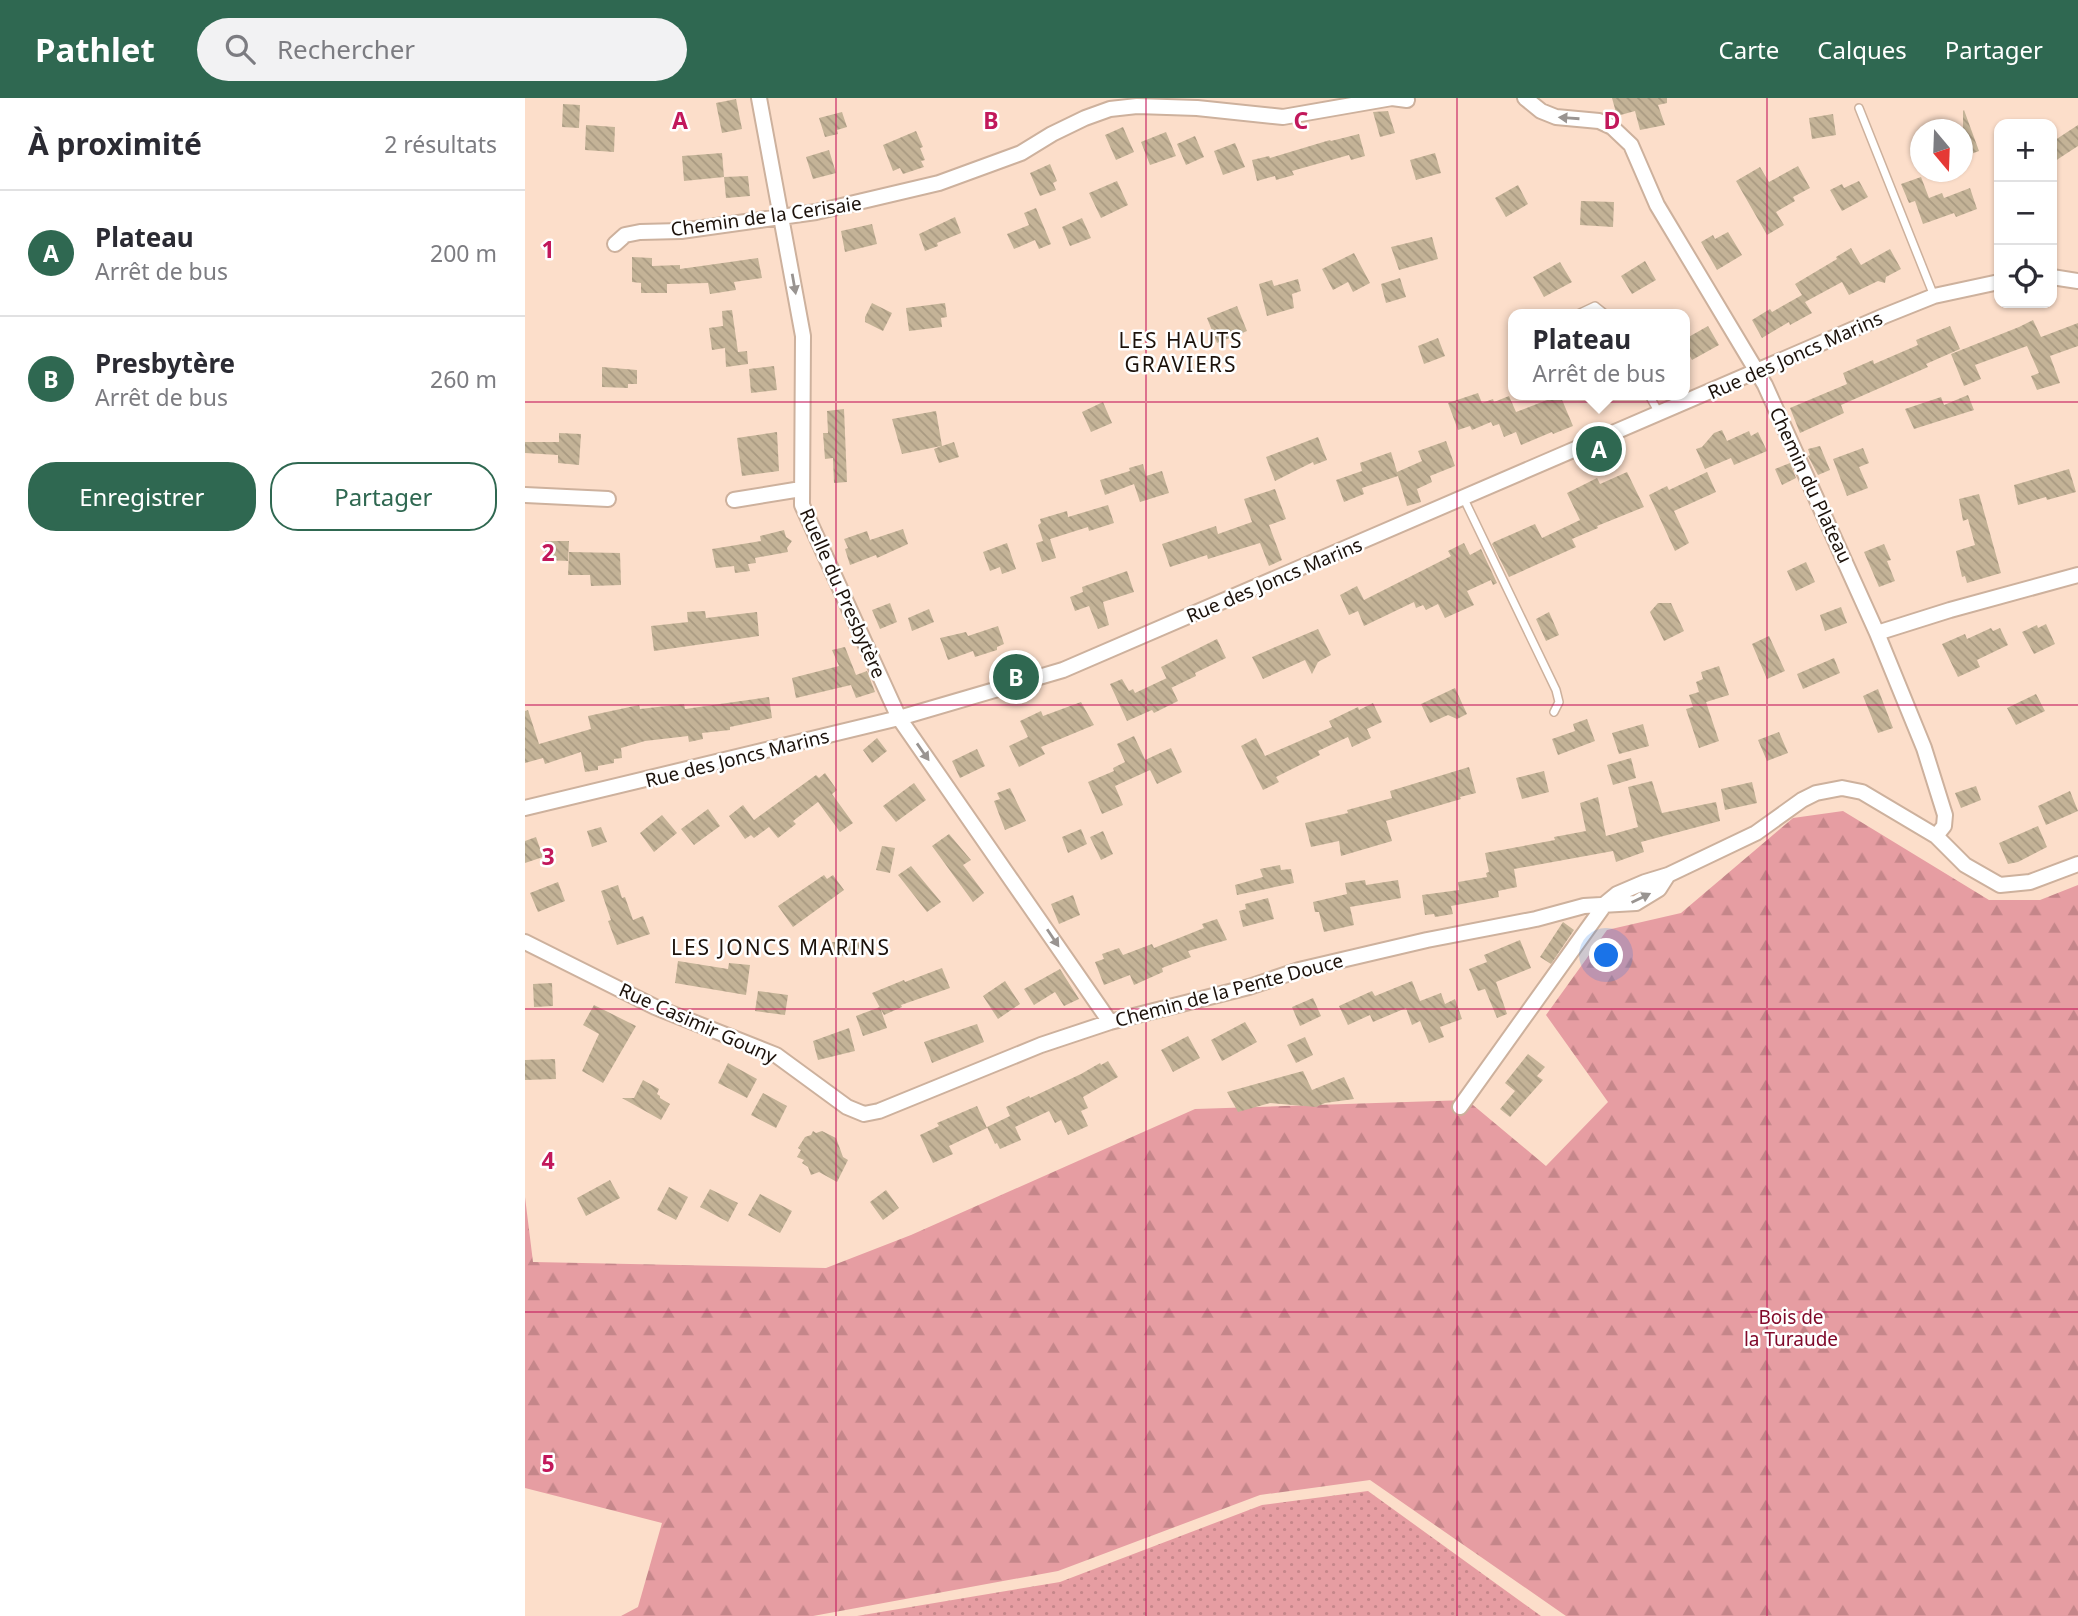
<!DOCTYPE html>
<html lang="fr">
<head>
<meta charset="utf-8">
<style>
	:root { --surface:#fff; --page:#f2f2f3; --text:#2b2b33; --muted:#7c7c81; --line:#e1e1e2; --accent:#2f6851 }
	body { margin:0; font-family:"Noto Sans",sans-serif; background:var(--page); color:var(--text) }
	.controls { position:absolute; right:21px; top:21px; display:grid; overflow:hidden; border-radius:14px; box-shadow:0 2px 5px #0004 }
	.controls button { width:63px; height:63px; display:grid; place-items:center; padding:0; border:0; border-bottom:2px solid var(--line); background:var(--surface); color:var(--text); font:35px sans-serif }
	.compass { position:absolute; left:1385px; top:21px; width:63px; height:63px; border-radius:50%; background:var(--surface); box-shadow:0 2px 5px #0004; rotate:161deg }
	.you { position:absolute; left:1082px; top:858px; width:24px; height:24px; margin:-18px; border:5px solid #fff; border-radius:50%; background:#1a73e8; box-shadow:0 0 0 10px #1a73e833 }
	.badge { display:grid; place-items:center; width:46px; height:46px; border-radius:50%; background:var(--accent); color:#fff; font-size:23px; font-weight:700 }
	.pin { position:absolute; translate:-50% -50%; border:4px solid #fff; box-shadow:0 2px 7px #0006 }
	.popup { position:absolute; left:983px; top:211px; width:182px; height:91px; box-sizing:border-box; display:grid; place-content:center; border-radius:14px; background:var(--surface); filter:drop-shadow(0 2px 5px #0005); font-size:23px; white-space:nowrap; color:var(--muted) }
	.popup b { font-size:26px; color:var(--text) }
	.popup::after { content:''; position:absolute; left:50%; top:100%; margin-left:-14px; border:14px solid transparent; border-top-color:var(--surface) }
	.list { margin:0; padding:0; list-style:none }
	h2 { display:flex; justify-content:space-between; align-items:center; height:91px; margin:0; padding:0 28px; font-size:30px }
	h2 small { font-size:23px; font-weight:400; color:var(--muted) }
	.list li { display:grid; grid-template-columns:46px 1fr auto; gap:21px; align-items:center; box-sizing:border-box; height:126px; padding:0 28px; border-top:2px solid var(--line) }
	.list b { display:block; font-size:26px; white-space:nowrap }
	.list p { margin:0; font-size:23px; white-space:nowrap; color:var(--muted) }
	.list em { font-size:23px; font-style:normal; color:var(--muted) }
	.actions { display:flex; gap:14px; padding:21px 28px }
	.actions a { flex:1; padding:16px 0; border:2px solid var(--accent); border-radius:28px; text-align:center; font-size:24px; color:var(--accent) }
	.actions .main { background:var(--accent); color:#fff }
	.icon { flex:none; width:38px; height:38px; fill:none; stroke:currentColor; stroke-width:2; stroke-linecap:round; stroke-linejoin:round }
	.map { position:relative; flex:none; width:1553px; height:1518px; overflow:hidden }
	header { display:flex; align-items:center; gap:42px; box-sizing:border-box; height:98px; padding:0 35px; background:var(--accent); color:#fff }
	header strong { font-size:33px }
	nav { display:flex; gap:38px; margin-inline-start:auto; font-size:24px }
	.search { width:490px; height:63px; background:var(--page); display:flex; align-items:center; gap:18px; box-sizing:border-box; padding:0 24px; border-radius:38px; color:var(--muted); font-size:26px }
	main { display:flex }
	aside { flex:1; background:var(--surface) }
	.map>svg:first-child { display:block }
</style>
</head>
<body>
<header>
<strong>Pathlet</strong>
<div class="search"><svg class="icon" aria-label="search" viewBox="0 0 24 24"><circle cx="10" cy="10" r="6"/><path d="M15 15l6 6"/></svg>Rechercher</div>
<nav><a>Carte</a><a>Calques</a><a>Partager</a></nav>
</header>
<main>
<aside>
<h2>À proximité<small>2 résultats</small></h2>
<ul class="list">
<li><span class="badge">A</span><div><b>Plateau</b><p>Arrêt de bus</p></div><em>200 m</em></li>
<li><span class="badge">B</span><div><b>Presbytère</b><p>Arrêt de bus</p></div><em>260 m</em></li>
</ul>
<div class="actions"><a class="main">Enregistrer</a><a>Partager</a></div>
</aside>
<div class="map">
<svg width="1553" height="1518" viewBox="0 0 1553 1518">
	<defs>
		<pattern id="grass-dots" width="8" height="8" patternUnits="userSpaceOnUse" patternTransform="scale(1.75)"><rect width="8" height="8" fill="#e69da2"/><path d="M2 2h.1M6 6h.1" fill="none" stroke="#c5868a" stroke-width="1.8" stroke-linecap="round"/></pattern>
		<pattern id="forest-firs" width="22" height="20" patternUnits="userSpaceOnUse" patternTransform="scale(1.75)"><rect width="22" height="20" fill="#e69da2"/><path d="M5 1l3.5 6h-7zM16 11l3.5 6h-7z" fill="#c5868a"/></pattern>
		<pattern id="building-back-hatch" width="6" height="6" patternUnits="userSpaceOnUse" patternTransform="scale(1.75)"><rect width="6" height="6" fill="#c4b397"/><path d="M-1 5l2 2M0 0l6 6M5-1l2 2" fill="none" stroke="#a89981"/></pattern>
	</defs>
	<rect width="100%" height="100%" fill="#fcdeca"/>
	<path fill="url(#grass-dots)" d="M843,1393L1016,1518H332L535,1484L737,1407Z"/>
	<path fill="url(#forest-firs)" d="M1318,713L1464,802H1515L1553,787V1518H1041L845,1382L735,1397L533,1473L288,1518H96L113,1509L137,1425L0,1390V1099L8,1164L301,1170L386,1137L670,1011L942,1002L1021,1068L1083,1004L1021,917L1082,832L1156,815L1268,720Z"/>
	<path fill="url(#building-back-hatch)" d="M1087,0H1142V5L1133,7L1140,27L1115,32L1110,13L1092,18Z
		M211,1L217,31L197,35L191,5Z
		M38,6L55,7L54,30L37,29Z
		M1439,12L1454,53L1438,59V13Z
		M863,13L870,35L855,39L848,14Z
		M317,14L322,29L312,32L313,36L300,39L294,20Z
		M1308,16L1311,37L1287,41L1284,20Z
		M61,27L90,29L89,54L60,52Z
		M1553,27V48L1527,65V44Z
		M598,29L609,54L591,62L580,37Z
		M391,33L398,49L395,50L400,62L396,63L399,69L378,76L375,70L368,73L358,47Z
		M641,34L651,58L625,67L616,44Z
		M834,36L840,58L826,62L824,57L767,73L769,77L751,82L750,78L732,83L727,62L744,58L745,60L805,42L806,43Z
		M670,38L679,59L661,67L652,46Z
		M710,45L720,69L698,77L689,53Z
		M304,52L311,75L288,81L281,59Z
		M197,55L199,79L159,83L157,58Z
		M910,55L916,75L891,82L885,62Z
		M525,66L532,83L528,85L531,92L515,98L505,75Z
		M1273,68L1285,90L1268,99L1270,103L1251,114L1259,127L1242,137L1211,83L1235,69L1244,84Z
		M223,78L225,98L201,100L199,79Z
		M1396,79L1404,100L1417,95L1419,100L1445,90L1452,111L1431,119L1429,115L1398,126L1390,103L1384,105L1376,86Z
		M592,83L603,107L576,120L564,95Z
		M1334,83L1343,99L1317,113L1305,92L1317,86L1319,90Z
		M993,87L1003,106L981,119L970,100Z
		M1056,103L1089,104L1088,129L1055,127Z
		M511,110L526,146L514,151L510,142L489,151L482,136L504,127L499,115Z
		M430,119L436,135L412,145L413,148L400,153L394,136Z
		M557,120L566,140L545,148L537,129Z
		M347,126L352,146L320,154L316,133Z
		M1203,134L1217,157L1192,172L1176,144L1188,137L1190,141Z
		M907,139L913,161L874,172L866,149Z
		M1326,150L1336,167L1365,151L1376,171L1361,179L1360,185L1353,183L1324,197L1317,184L1280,204L1287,215L1265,227L1264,224L1237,240L1227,222L1245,211L1247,214L1277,197L1270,186L1312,161L1311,159Z
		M829,155L845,185L828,194L823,184L808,192L797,171Z
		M107,159L127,160V168L155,167V171L233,160L237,180L209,184L211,192L185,196L183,185L142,186V195H116V185L107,184Z
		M1120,163L1131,182L1107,196L1096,178Z
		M1035,164L1047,184L1019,199L1008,179Z
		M875,180L881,199L861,205L856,186Z
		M773,181L776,193L767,196L769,210L742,218L734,186L747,182L749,188Z
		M347,205L367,215L358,233L340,224V219Z
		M420,205L422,219L416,220L417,229L384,233L381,210Z
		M712,208L722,233L692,245L682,220Z
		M207,212L213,254L222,253L223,266L201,269L200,250L187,252L184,230L198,228L197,213Z
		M1508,222L1516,239L1553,225V248L1525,258L1535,285L1512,292L1506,278L1514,275L1502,248L1450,267L1456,281L1439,288L1426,256L1494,229Z
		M1183,228L1194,247L1167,262L1160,249V241Z
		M1425,228L1435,251L1401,266L1403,269L1316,307L1319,315L1275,335L1265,310L1322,286L1318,275L1348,262L1349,266L1393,247L1391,242Z
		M913,240L920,258L899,266L893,248Z
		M249,268L252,292L226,295L224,271Z
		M77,269L112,272V286H103V290L77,289Z
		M953,295L957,305L968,301L969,304L984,298L991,314L1035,297L1048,328L1028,336L1027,334L996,347L991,334L979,339L974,326L968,328L966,324L947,332L945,328L933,332L923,305Z
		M1443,297L1449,312L1389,331L1380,311L1416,299L1419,307Z
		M578,304L587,325L566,334L557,314Z
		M319,311L322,384L309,385L308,360L300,361L298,335H303L302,313Z
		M411,313L417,348L429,344L434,359L414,365L409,351L416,348L377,356L367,321Z
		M1197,332L1202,343L1224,333L1226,338L1233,334L1242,353L1209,367L1206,360L1180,371L1171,351L1177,349L1189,335Z
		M252,334L254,373L217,378L212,340Z
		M34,335L56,336L54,367L33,365V357L0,355V344H34Z
		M793,339L802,362L789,367L788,364L750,383L741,359Z
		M921,343L930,368L905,378L907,384L892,391L896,404L882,408L873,378L837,390L839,396L819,404L811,382L837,373L835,365L866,354L872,374L897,363L893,353Z
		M1295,348L1305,372L1293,377L1283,358L1285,357L1283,351Z
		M1338,350L1344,365L1334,369L1343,390L1322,398L1308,361Z
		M1265,365L1271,380L1257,387L1250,371Z
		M618,366L621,378L637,373L644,395L615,404L609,386L580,397L575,382L605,373L604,370Z
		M1544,371L1551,394L1522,402L1521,399L1493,407L1489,387Z
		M1102,374L1119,409L1072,428L1073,430L1047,441L1051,449L984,479L967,446L969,444L1010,426L1017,440L1055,422L1042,395L1072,380L1075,386Z
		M1182,374L1191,394L1149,413L1164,445L1150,453L1124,397L1142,388L1144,392Z
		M750,391L761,421L744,427L757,462L744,468L735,445L683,461L682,457L645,469L637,446L691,428L693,436L727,424L719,401Z
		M1454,396L1476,475L1442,485L1440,478L1437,479L1431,453L1450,447L1443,421L1438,423L1434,401Z
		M583,407L589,425L564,433L563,429L525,441L531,460L517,464L511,445L518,443L513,427L516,425L515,421L542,413L543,419Z
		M378,431L383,446L352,460L351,457L325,467L320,451L323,450L319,441L342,433L345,442Z
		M259,432L261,439L267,443L262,450L263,454L230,460L231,465L223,466L225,473L210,475L209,468L191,470L187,451L236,443L235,438Z
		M20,443H44L43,463L20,462Z
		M482,445L491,471L477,476L475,469L465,473L458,454Z
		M939,445L945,457L956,451L972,485L968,487L966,482L942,493L949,507L920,520L913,506L901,512L898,507L891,510L889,504L839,528L833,513L824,517L815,497L832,488L839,502L926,458L923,453Z
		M1359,446L1366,462L1362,463L1370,483L1354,489L1339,454Z
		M44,454L95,455L96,487L66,488L65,477H43Z
		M1281,464L1290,484L1271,493L1262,473Z
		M602,473L609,494L578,504L584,527L573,531L564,508L550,513L545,499L558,494L557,489Z
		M365,505L372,524L355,531L347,512Z
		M1133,505H1146L1159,533L1139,543L1125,514Z
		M1316,509L1322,525L1300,533L1295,517Z
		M404,511L409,524L387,533L383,520Z
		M180,513L181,520L232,514L234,538L129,553L126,528L163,524L162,514Z
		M1024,514L1034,537L1021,543L1011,521Z
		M1521,526L1530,546L1509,556L1497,534L1512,527L1513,530Z
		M473,528L479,546L472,549V552L450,559L448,553L423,562L415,540L441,534L443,538Z
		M1466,530L1468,533L1475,530L1483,547L1452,562L1455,569L1433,579L1417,546L1440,536L1442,541Z
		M793,531L806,557L793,564L787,576L780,562L738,581L727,559Z
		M1244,538L1260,573L1242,581L1227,546Z
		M692,541L701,560L670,575L671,578L646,590L636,569Z
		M320,549L331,577L342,573L350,594L331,600L326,587L271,600L267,580L314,568L307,552Z
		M1309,560L1315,575L1278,591L1272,576Z
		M1194,568L1204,597L1181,604L1194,643L1174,650L1161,611L1168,609L1164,597L1174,594L1171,584L1178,581L1176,574Z
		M642,580L653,603L629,615L627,612L602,623L585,586L597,581L604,593L608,591L610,595Z
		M930,590L942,616L932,621L923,617L905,625L896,606Z
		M1353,591L1368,630L1353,635L1338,598Z
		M1511,596L1520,613L1491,627L1482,610Z
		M244,599L247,620L205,629V632L177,635L178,641L164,644L163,638L120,643L96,650L97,660L89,661V665L73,668V672L60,674L56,654L20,666L18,660L0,665V613L3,612L14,646L66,631L63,618L114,607L115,611L159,606L160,611Z
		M556,604L569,627L516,649L520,656L494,669L484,648L503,639L495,623L516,613L518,618Z
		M848,605L857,624L842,631L846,640L827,649L823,639L793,653L795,657L751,679L754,684L738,692L716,648L731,640L740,658L807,629L804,623L833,609L834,612Z
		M1062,621L1070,643L1033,657L1027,641L1050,633L1048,626Z
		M1118,626L1124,648L1094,656L1087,635Z
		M1254,634L1263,655L1242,663L1233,642Z
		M609,638L625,672L590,688L598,707L577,716L563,684L589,673L588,670L600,664L592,646Z
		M352,640L362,653L347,665L338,652Z
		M646,650L657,674L632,686L620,662Z
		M452,651L460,668L435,680L427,663Z
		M1106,660L1111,680L1088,687L1082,667Z
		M944,669L951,695L935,699L936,701L861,723L867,743L816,758L814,743L786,749L780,725L823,715L822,712L867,700L865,693Z
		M1019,673L1024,694L997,701L991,680Z
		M300,675L312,692L307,696L328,725L315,734L293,704L268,723L271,726L253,740L244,729L229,740L226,737L220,741L204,718L218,707L229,722L291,677L294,680Z
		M1127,683L1137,715L1191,704L1195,723L1116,744L1119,754L1091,764L1088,753L989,771L992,789L973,793L974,799L926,808L928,816L910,819L909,816L900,817L897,797L934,792L933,784L962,779L961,775L964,774L960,755L1030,742L1029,739L1061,733L1055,705L1073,699L1081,738L1113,729L1103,689Z
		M1227,684L1232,705L1200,712L1196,691Z
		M389,685L401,702L371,724L358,708Z
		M1451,688L1456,702L1436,710L1430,695Z
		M485,690L501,723L480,732L469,703L475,701L472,695Z
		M1545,693L1553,713L1521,727L1513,708Z
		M183,711L195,728L169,747L156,731Z
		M137,717L152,735L129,754L115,735Z
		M1513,728L1522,749L1493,764L1483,766L1474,745Z
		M76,729L82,744L67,749L62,733Z
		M556,731L562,746L543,755L537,739Z
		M578,733L588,756L576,762L565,739Z
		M424,736L446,762L438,767L459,795L448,804L407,748Z
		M11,739L18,759L0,765V743Z
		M357,748L370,750L365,775L351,772Z
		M755,767L756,772L766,771L769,785L712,797L710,787L738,779L735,771Z
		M386,768L416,804L402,814L373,777Z
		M299,777L302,781L308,777L319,792L268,829L253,808Z
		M840,782L841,787L873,782L876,800L825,809L829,827L799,834L794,814H790L788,804L822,796L820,785Z
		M33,784L40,803L13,814L5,795Z
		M93,787L97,800L100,799L108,822L118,818L125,836L92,847L83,823L86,822L76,793Z
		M548,797L555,817L534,826L526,806Z
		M743,800L749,821L718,829L714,813L721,811L720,806Z
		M692,821L702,842L663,853L666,859L637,870L638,874L609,887L605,877L579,887L570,864L579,861L577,856L594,850L598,857L627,846L629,850L679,830L677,826Z
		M1038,824L1049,832L1026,866L1015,859Z
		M995,842L1006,870L971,884L982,916L972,920L960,891L953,893L944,871L962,864L959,857Z
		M307,844L347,845L312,860Z
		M153,863L203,871L204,865L225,867L221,897L150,885Z
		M417,870L425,890L376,907L377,909L359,917L347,895L379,882L380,884Z
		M535,871L554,901L539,908L530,894L509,907L499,891Z
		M480,883L495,906L473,921L458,898Z
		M887,883L895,903L916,895L920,906L930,901L937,921L915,929L919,939L904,945L895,923L887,927L881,910L848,924L845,917L823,927L814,908L847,893L850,898Z
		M27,885L28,908L9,909L8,886Z
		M233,893L263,897L260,917L230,913Z
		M788,900L796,918L775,928L767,909Z
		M69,907L111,928L78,985L57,973L74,936L58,927Z
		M355,909L362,930L338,938L331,918Z
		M720,924L732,944L697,963L686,942Z
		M452,926L459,944L407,965L399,944Z
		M324,930L330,953L293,962L288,943Z
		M663,938L675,960L648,974L636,952Z
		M780,939L788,957L771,965L762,947Z
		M1003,956L1020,969L1012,978L1018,982L985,1019L975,1011L990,993L980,985Z
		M30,961L31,981L0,982V962Z
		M583,963L593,979L558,999L563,1010L556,1013L563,1028L543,1037L536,1022L530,1025L524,1013L490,1029L487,1022L496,1042L475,1051L472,1045L470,1046L462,1029L485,1018L481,1009L504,998L505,1000L556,976L575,965L576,967Z
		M203,965L232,981L222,1000L193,985Z
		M778,973L787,992L819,979L829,1001L800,1005L791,1009L745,1005L713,1014L702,994Z
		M118,982L134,991L132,996L135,998V1000L145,1006L136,1022L97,1000H109Z
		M238,995L262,1008L251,1030L226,1017Z
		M452,1008L462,1030L424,1048L428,1056L408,1065L395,1037L414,1028L412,1025Z
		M288,1033L291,1035L297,1033L311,1040L318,1059L323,1062L312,1084L294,1074L286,1077L283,1069L277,1065L279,1062L272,1059L276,1052L273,1050L280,1039L286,1037Z
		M85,1082L95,1100L61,1118L52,1100Z
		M144,1089L163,1099L151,1122L132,1112Z
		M185,1091L213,1105L203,1124L175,1109Z
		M361,1092L374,1110L358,1122L345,1104Z
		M235,1096L267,1113L255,1135L223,1117Z"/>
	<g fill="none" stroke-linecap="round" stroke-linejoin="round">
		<g stroke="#cdb19d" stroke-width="10">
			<path id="service" d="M1334,10L1409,198
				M1053,216L1070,208L1080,216
				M1124,297L1134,315
				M939,401L1031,592L1034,604L1029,614"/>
		</g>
		<g stroke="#cdb19d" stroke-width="18">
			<path id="minor" d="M234,0L278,238L277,407L374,620L585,924
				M1000,0L1016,13L1031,19L1074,23L1087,29L1106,47L1132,107L1240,287L1352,535L1399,650L1420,717L1419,728L1411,738
				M90,146L100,137L115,134L156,133L291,114L414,85L496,55L527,36L560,20L585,11L612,8L672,10L758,19L867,0L882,2
				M1527,179L1553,183
				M0,397L83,401
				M209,402L276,391
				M1352,535L1425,512L1553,477
				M0,710L374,620L538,572L1359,218L1409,198L1474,184
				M0,844L130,909L251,957L322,1009L339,1016L354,1013L516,947L585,924L724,889L774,872L902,842L1011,821L1059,808L1111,805L1134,791L1143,777
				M935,1009L1081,805L1092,796L1120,784L1143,777L1231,735L1277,702L1291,695L1317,690L1337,694L1411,738L1440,767L1475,787L1505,784L1553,766"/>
		</g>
		<use href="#service" stroke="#fff" stroke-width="7"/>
		<use href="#minor" stroke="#fff" stroke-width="14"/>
	</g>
	<defs><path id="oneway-solid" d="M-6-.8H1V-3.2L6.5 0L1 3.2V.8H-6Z" transform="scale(1.75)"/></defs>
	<g fill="#999491">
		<use href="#oneway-solid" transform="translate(1044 20) rotate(-176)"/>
		<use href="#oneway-solid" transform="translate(269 186) rotate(80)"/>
		<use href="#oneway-solid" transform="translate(398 654) rotate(55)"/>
		<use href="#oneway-solid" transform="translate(1116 800) rotate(-26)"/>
		<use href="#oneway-solid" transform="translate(528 840) rotate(56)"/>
	</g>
	<path fill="none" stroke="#c2185b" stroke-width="2" stroke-opacity="0.55" d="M311,0V1518M621,0V1518M932,0V1518M1242,0V1518M0,304H1553M0,607H1553M0,911H1553M0,1214H1553"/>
	<g text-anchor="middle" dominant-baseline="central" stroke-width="5" stroke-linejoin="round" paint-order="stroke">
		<g font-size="19" fill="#1c120b" stroke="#fff">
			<text transform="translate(241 118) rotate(-8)">Chemin de la Cerisaie</text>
			<text transform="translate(1270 257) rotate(-24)">Rue des Joncs Marins</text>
			<text transform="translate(1286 387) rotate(65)">Chemin du Plateau</text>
			<text transform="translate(749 482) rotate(-23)">Rue des Joncs Marins</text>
			<text transform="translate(318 495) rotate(66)">Ruelle du Presbytère</text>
			<text transform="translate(212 660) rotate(-14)">Rue des Joncs Marins</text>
			<text transform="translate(704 892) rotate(-15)">Chemin de la Pente Douce</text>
			<text transform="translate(173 925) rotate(24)">Rue Casimir Gouny</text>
		</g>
		<g font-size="19" fill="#80092a" stroke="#fff">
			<text x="1266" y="1219">Bois de<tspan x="1266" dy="22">la Turaude</tspan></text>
		</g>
		<g font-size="21" letter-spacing="2" fill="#1c120b" stroke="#fff">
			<text x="656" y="242">LES HAUTS<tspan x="656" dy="24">GRAVIERS</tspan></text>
			<text x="256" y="849">LES JONCS MARINS</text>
		</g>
	</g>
	<g font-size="23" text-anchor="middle" font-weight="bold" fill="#c2185b" stroke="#fff" stroke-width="5" stroke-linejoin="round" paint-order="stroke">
		<text x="155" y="31">A</text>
		<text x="466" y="31">B</text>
		<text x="776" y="31">C</text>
		<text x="1087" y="31">D</text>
		<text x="23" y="160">1</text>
		<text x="23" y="463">2</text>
		<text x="23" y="767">3</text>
		<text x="23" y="1071">4</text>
		<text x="23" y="1374">5</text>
	</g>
</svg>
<div class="controls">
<button>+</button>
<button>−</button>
<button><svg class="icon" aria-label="locate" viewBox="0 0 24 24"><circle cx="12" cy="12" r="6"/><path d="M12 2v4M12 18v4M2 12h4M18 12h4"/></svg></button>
</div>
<svg class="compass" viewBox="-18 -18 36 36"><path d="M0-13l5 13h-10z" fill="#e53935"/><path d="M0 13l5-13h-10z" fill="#7c7c81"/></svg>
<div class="you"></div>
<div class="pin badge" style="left:1074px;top:351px">A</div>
<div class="popup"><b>Plateau</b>Arrêt de bus</div>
<div class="pin badge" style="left:491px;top:579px">B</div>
</div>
</main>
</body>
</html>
